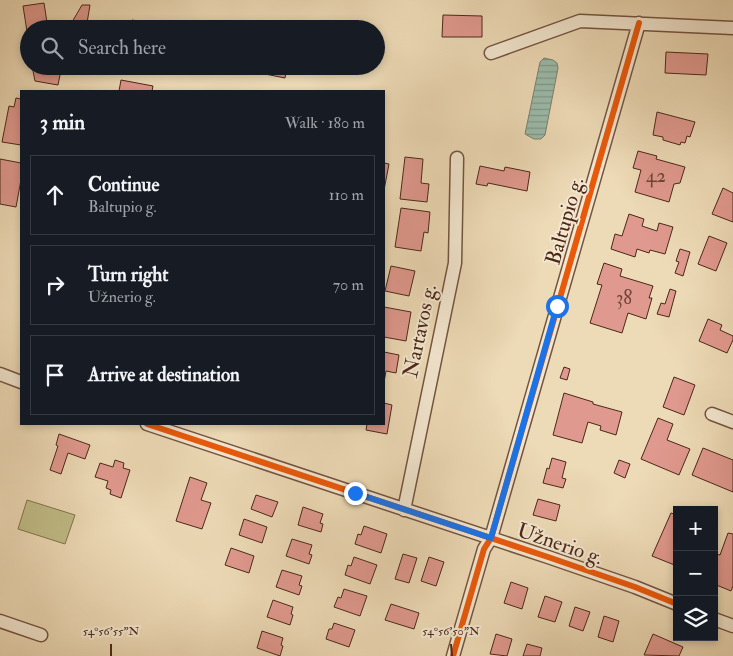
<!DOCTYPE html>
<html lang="en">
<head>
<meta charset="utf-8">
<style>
	:root { --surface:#171b24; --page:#242831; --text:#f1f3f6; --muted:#9ea1a6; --line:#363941 }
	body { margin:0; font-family:"IM FELL Double Pica",serif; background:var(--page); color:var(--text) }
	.controls { position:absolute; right:15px; bottom:15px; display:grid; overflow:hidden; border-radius:0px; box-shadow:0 2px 8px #0003 }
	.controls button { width:45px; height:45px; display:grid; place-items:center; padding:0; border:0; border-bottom:1px solid var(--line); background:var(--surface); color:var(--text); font:25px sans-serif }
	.stop { position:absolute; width:15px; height:15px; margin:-11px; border:4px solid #1a73e8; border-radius:50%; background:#fff }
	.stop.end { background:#1a73e8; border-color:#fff; box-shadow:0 1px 5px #0008 }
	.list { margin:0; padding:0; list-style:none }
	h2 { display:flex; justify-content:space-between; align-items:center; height:65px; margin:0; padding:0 20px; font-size:21px }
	h2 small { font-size:16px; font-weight:400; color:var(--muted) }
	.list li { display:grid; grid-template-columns:32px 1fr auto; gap:15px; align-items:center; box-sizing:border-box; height:80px; margin:0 10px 10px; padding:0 10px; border:1px solid var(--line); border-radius:0px }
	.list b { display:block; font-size:19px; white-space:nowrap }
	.list p { margin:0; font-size:16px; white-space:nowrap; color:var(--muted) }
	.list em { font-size:16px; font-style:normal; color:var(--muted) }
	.icon { flex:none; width:28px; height:28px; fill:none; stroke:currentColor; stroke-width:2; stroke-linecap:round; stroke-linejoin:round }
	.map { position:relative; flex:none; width:733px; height:656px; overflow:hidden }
	.search { position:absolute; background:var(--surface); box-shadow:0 2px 8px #0003; left:20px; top:20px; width:365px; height:55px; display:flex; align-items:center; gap:12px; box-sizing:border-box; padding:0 18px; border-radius:28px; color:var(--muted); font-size:19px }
	.panel { position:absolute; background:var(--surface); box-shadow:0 2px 8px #0003; left:20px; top:90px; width:365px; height:335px; border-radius:0px }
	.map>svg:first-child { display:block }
</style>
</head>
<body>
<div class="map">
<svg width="733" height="656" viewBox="0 0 733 656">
	<defs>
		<pattern id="water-rules" width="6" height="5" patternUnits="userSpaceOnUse" patternTransform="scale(1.25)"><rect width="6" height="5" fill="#9abbaa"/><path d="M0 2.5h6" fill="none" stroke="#80988a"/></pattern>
	</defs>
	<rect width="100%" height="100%" fill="#eddab6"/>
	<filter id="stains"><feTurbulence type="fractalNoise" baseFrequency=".004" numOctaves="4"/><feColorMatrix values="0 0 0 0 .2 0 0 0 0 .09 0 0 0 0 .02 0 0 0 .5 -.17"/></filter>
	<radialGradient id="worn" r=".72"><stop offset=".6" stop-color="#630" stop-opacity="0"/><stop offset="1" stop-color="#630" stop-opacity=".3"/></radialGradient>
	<path fill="#c0bd88" stroke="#867251" d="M27,500L75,515L65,544L18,529Z"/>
	<path fill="url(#water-rules)" stroke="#7a8070" d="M544,58L553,60L557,63L558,68L545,135L541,139H534L525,134L540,62Z"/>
	<path fill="#e0998e" stroke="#4b281a" d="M44,3L48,29H29V53L21,51L22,40L28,38L23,6Z
		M82,5H90L86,29H68Z
		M443,15L482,16V37H442Z
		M132,20L183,29H131Z
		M224,25L229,26L232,29H218Z
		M666,52L708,54L706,75L665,73Z
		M32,66H51L61,70L58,85L35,81Z
		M225,66H287L285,78Z
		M121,80L153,86L152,91H119Z
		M16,98L21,99V145L2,142L9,106L14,107Z
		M657,112L695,122L690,137L687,136L685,143L681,142L680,145L663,140V137L653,135Z
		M638,151L657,156L656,159L685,167L680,183L674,184L669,202L635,192L641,170L633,168Z
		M405,157L423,159L421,183L429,184L427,202L400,199Z
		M0,159L21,163V180L16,207L0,204Z
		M384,163L389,164L384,190Z
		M480,166L504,171L505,167L530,172L527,191L488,183L487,186L476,184Z
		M723,188L733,193V222L712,214Z
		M401,208L430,212L428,233L424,232L421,251L395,247Z
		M629,214L644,219L642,226L657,231L659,223L673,227L665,254L650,250L649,253L637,249L635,257L611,249L615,234L622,236Z
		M709,236L727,243L716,271L698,264Z
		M680,249L690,252L683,276L675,273L679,262L676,261Z
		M604,263L622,269L620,276L653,286L649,298H652L646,319L628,313L622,333L590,323L602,285L597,284Z
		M391,266L415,271L409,296L385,291Z
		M670,289L676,291L669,317L657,314L661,303L665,304Z
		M384,307L411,312L406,341L384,337Z
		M708,319L722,325L720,330L733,336V340L727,353L699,341Z
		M384,352L399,355L396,373L386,371L384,382Z
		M564,367L570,369L567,380L560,378Z
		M674,377L695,385L684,415L663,407Z
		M564,393L593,402V404L622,412L616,435L600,430L601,426L588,422L582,443L553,435Z
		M384,403L392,405L387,434L366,430L367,424H384Z
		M658,418L673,424L667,440L690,449L679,475L641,459Z
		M59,434L90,445L85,459L68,453L61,474L50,470L58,446L56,445Z
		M703,448L733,460V492L692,475Z
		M552,458L566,462L562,478L566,479L563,488L543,483L547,468L549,469Z
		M115,460L124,463L123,468L130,470L121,498L110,494L111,490L106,488L108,481L95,477L100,463L113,467Z
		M619,460L630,464L625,478L614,473Z
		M190,477L207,483L201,500L211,503L202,529L176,521Z
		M256,495L278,502L272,517L251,509Z
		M538,499L560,505L556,521L533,515Z
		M303,507L323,514L320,523L323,524L321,532L298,525Z
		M671,513L677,515V566L652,556Z
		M244,519L267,527L262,543L239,535Z
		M364,526L387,534L381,553L355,544L358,534L361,535Z
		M728,533L733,534V586L731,591L714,584V558L716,554L720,555Z
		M292,539L312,545L309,554L312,555L309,564L286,556Z
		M231,548L254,556L249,573L225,565Z
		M403,554L417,558L409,583L395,579Z
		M354,557L377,565L370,584L345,575L348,565L351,566Z
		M429,557L444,562L436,586L421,581Z
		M282,570L302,576L299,585L302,586L299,595L276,587Z
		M511,582L528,588L522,609L504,603Z
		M344,589L367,596L360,616L334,607L338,597L341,598Z
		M545,596L562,602L555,622L538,617Z
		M273,600L293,607L291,614L293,615L290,625L267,617Z
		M391,604L419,613L414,629L385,620Z
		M575,607L590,612L583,631L569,626Z
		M604,616L619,621L613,642L598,637Z
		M334,623L355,630L349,647L326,639L329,629H332Z
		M262,631L283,638L281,645L283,646L280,656L257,648Z
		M496,634L512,639L507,656L490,654Z
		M653,634L683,647L679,656L644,655Z
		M527,644L542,648L540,656H523Z"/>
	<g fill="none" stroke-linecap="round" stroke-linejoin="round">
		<g stroke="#745441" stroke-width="15">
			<path id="minor" d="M491,53L580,21L733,28
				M0,374L21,382
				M712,414L733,422
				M147,424L548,557L635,587L677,604
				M404,510L455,263L457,158
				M714,619L733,626
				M0,621L41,635
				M453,656L484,549L491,538L639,23"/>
		</g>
		<use href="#minor" stroke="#f3e7d0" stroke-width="12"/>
		<g stroke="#f3e7d0" stroke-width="9">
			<path id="cycleway" d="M147,424L548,557L635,587L677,604
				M453,656L484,549L491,538L639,23"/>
		</g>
		<use href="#cycleway" stroke="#e8590c" stroke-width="6"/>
	</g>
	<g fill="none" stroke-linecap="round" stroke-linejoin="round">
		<path stroke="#1a73e8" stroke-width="6" d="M355,493L491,538L557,306"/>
	</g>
	<path fill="none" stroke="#4b281a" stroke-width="2" d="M111,644V656M451,644L452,656"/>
	<g text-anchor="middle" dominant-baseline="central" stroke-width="4" stroke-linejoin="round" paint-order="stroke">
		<g font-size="19" fill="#704437">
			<text x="656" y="176">42</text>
			<text x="624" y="298">38</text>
		</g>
		<g font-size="21" fill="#4b281a" stroke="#f3e7d0">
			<text transform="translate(565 221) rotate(-74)">Baltupio g.</text>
			<text transform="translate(420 331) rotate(-78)">Nartavos g.</text>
			<text transform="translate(560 544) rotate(19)">Užnerio g.</text>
		</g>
	</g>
	<g font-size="12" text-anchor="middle" fill="#4b281a" stroke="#f3e7d0" stroke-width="4" stroke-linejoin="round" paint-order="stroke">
		<text x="111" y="635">54°56'55"N</text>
		<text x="451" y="635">54°56'50"N</text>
	</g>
	<rect width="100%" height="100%" filter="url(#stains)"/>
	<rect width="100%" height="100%" fill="url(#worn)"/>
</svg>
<div class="controls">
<button>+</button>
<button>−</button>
<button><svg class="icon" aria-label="layers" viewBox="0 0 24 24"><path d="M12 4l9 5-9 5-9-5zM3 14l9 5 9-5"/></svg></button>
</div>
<div class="stop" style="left:557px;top:306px"></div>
<div class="stop end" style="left:355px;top:493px"></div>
<div class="search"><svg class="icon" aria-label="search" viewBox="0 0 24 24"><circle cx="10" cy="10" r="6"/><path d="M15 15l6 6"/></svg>Search here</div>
<section class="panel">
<h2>3 min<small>Walk · 180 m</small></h2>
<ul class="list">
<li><svg class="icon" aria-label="ahead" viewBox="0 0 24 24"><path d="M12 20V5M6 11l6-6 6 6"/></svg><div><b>Continue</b><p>Baltupio g.</p></div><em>110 m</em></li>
<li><svg class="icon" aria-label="right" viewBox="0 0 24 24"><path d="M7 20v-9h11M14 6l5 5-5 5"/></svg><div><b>Turn right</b><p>Užnerio g.</p></div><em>70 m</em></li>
<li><svg class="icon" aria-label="arrive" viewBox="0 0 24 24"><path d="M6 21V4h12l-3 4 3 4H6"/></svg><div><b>Arrive at destination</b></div></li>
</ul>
</section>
</div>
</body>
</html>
